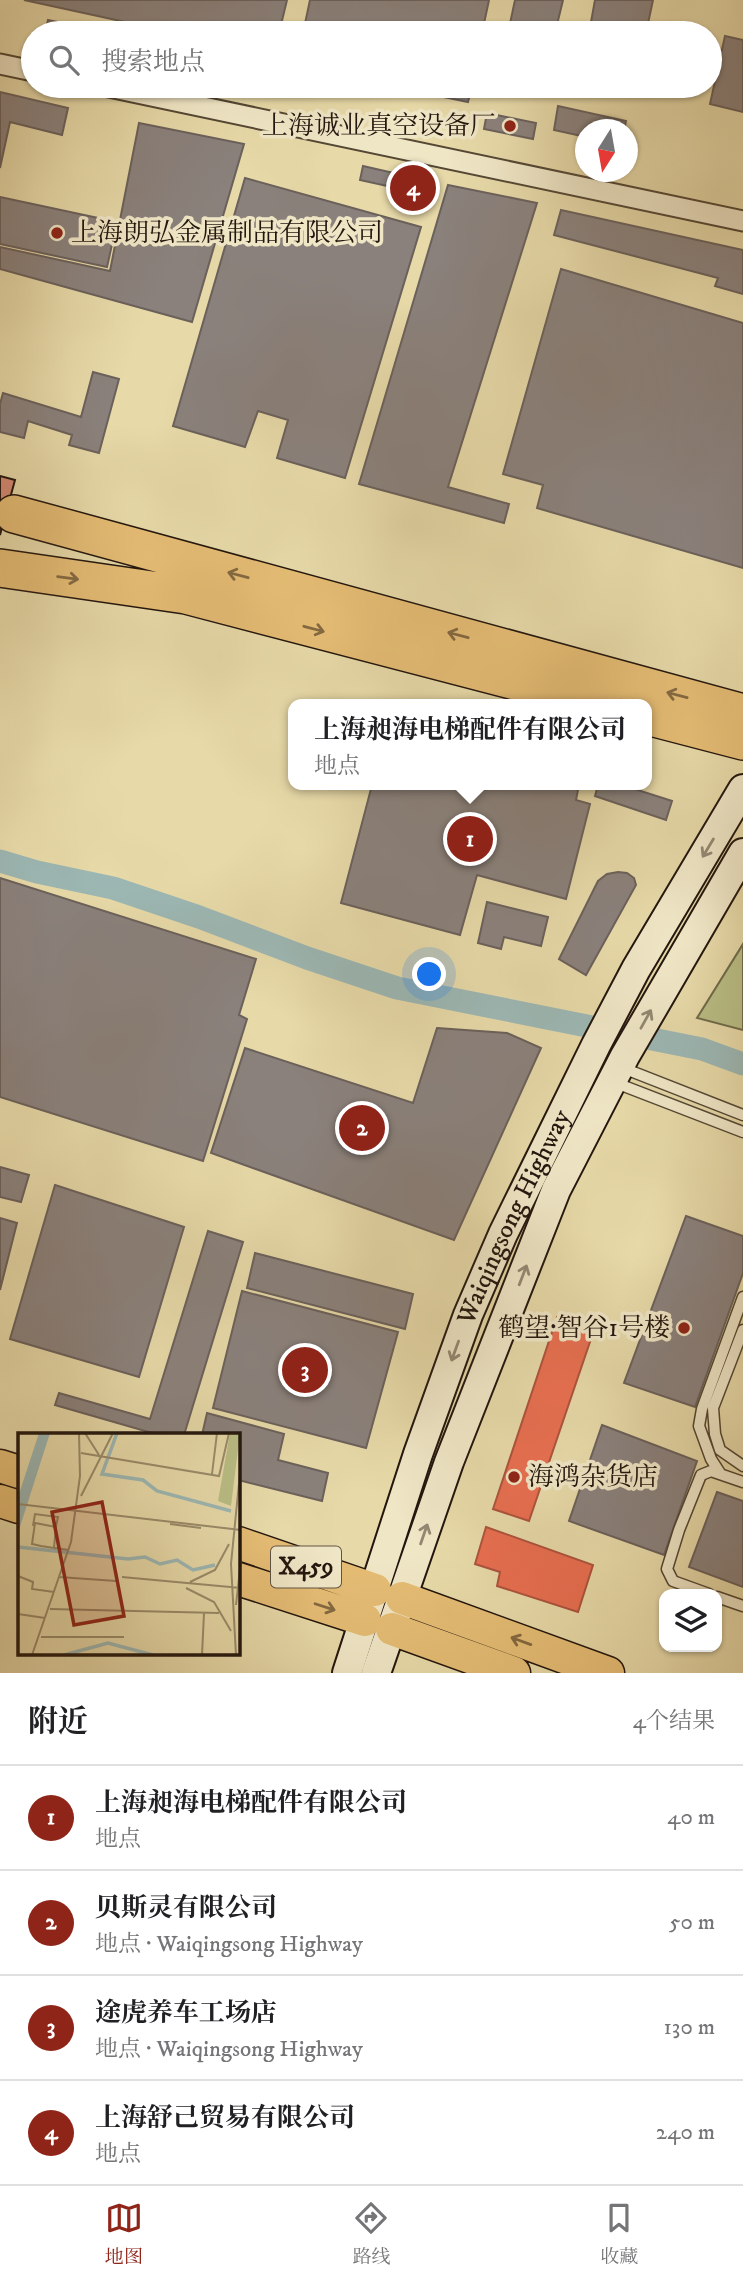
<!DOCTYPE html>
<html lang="zh">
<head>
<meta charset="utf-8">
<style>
	:root { --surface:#fff; --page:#f6f6f6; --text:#202124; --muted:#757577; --line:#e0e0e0; --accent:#8f2418 }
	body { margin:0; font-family:"IM FELL DW Pica","Noto Serif SC",serif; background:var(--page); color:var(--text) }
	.controls { position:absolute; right:21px; bottom:21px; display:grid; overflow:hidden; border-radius:14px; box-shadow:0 2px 5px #0004 }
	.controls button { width:63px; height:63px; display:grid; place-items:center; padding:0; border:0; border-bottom:2px solid var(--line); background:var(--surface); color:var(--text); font:35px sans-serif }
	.compass { position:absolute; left:575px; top:119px; width:63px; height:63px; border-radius:50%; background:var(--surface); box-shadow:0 2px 5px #0004; rotate:191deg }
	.you { position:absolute; left:430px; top:975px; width:24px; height:24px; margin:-18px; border:5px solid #fff; border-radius:50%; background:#1a73e8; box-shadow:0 0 0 10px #1a73e833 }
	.badge { display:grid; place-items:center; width:46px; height:46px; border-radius:50%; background:var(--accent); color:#fff; font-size:23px; font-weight:700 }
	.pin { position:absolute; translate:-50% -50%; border:4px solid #fff; box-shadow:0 2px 7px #0006 }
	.popup { position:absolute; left:288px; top:699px; width:364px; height:91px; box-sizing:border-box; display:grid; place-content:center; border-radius:14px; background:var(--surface); filter:drop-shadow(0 2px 5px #0005); font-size:23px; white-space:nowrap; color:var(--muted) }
	.popup b { font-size:26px; color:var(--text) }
	.popup::after { content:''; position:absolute; left:50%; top:100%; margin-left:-14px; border:14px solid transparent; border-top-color:var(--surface) }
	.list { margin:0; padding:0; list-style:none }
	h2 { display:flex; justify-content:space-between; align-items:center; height:91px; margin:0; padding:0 28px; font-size:30px }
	h2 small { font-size:23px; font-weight:400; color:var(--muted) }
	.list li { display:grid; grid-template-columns:46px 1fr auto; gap:21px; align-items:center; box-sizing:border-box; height:105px; padding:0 28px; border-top:2px solid var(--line) }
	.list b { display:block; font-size:26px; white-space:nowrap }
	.list p { margin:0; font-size:23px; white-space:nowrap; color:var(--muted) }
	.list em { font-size:23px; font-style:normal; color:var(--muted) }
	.icon { flex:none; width:38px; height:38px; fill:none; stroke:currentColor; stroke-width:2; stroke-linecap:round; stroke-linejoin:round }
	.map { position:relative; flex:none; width:743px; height:1673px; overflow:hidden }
	.search { position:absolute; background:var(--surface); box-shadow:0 2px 5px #0004; left:21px; right:21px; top:21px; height:77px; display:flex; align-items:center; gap:18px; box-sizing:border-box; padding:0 24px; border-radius:38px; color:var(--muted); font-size:26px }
	.sheet { height:511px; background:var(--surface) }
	nav { display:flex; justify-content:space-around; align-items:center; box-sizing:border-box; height:98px; border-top:2px solid var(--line); background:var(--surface); font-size:19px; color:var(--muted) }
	nav a { display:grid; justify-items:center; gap:4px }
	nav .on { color:var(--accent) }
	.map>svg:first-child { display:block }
</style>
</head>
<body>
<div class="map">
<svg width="743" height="1673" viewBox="0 0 743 1673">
	<rect width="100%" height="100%" fill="#e7d9a8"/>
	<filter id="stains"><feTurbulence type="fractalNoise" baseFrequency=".00286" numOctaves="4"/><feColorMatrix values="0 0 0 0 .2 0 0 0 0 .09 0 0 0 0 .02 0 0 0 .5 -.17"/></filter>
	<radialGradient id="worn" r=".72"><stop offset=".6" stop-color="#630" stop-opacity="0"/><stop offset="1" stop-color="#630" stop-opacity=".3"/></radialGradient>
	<path fill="#b9be85" stroke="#6e6a4a" stroke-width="2" d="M743,944V1030L697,1018Z"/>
	<path fill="#e76f51" stroke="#ac543d" stroke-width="2" d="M557,1317L594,1330L529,1521L493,1509Z
		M486,1527L593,1565L578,1612L497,1586L500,1572L475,1564Z"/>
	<path fill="#8a817c" stroke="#6b615b" stroke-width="2" d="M24,0H287L279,33H219L179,23L176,33Z
		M310,0H489L482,33H303Z
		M515,0H563L555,33H508Z
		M595,0H653L646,33H589Z
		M48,20L109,33H45Z
		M725,36L743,40V112L710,104Z
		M391,86H472L468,102Z
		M0,92L68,108L62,135L10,122L0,168Z
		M558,106L626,121L624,130H586V137L554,130Z
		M487,113L536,123L533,139L484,129Z
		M139,123L244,144L192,322L0,269V247L110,271Z
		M363,166L433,182L429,201L418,199L419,193L360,180Z
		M245,178L421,227L345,478L277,458L288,420L258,411L245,447L173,426Z
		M448,185L537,203L448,487L509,504L504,523L359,484Z
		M0,197L117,222L107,267L0,244Z
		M561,210L743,250V294L715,286L718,278L554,235Z
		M561,269L743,323V568L537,508L543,485L503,474Z
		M93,372L119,379L99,453L69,445L72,435L28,421L24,438L0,432V404L3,393L81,417Z
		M372,785H579L576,800L590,804L566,899L477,875L460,935L341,903Z
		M598,785H622L672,801L666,820L595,796Z
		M618,872L627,873L634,878L636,885L586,975L559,959L598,881L607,874Z
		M0,878L256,959L239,1015L247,1019L203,1161L0,1097Z
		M487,902L548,917L541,946L504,937L501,949L478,943Z
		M437,1028L507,1033L541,1048L454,1240L211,1153L245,1048L413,1103Z
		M0,1167L29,1175L21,1202L0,1197Z
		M55,1185L184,1227L139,1377L10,1339Z
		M686,1216L743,1236V1273L695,1407L624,1383Z
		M0,1218L17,1223L0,1290Z
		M208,1231L243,1242L184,1435H159L55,1405L59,1393L150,1419Z
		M255,1253L413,1294L405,1329L247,1288Z
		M242,1291L398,1332L366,1448L213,1408Z
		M207,1413L284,1434L278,1460L328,1473L322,1501L238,1480V1435H202Z
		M602,1425L697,1461L664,1555L569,1521Z
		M717,1492L743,1501V1587L689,1567Z"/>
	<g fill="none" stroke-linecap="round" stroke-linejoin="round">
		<path stroke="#9cb7b3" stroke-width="23" d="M0,861L37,872L113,888L199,917L307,958L397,988L702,1049L743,1064"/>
	</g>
	<path fill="#d58a73" stroke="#23160e" stroke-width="2" d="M0,476L15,480L0,535Z"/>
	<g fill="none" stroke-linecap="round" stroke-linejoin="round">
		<g stroke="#544734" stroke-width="13">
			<path id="lane" d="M623,1068L743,1115
				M616,1083L743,1132
				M743,1330L713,1408L715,1434L720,1450L743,1466
				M720,1473L711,1459L699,1426L702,1409L743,1297
				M709,1594L673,1581L667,1569L679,1530L701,1475L711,1471L743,1482
				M717,1597L743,1606"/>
		</g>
		<g stroke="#544734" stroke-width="23">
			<path id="street" d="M0,64L33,71
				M104,86L743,221"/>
		</g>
		<g stroke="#23160e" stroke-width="32">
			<g id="secondary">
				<path id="s1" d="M347,1673L418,1454L468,1315L503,1234L596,1045L636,969L743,789"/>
				<path d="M376,1673L449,1462L556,1190L625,1056L743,853"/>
			</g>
		</g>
		<g stroke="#23160e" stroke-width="35">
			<path id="primary" d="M0,1466L19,1472
				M0,1501L19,1507
				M238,1543L375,1590
				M238,1579L365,1620
				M402,1598L608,1673
				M392,1629L514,1673"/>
		</g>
		<g stroke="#23160e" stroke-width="40">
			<path id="highway" d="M14,514L743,713
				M0,568L186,595L603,704
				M647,716L743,741"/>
		</g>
		<use href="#lane" stroke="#efe6c6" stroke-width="10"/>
		<use href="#street" stroke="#efe6c6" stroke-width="19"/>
		<use href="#secondary" stroke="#efe6c6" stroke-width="28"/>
		<use href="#primary" stroke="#e4bc74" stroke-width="32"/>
		<use href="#highway" stroke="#e4bc74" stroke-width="37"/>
	</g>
	<defs><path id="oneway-shaft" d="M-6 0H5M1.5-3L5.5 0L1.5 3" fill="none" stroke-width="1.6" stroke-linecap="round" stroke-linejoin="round" transform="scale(1.75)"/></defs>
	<g stroke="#846941">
		<use href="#oneway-shaft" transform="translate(238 575) rotate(-165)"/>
		<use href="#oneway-shaft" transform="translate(68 578) rotate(8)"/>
		<use href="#oneway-shaft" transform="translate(314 629) rotate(15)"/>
		<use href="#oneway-shaft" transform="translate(458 635) rotate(-165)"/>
		<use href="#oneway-shaft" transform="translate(677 695) rotate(-165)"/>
		<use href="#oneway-shaft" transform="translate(325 1607) rotate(18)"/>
		<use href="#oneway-shaft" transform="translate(521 1641) rotate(-160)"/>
	</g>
	<g stroke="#938873">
		<use href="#oneway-shaft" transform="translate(708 848) rotate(121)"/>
		<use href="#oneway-shaft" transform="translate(646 1019) rotate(-61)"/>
		<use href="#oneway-shaft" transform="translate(523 1275) rotate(-69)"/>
		<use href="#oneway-shaft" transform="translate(455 1351) rotate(110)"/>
		<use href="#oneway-shaft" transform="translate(424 1534) rotate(-71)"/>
	</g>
	<g fill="#8f2418" stroke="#efe6c6" stroke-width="2.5">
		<circle cx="510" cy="126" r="7"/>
		<circle cx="57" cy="233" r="7"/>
		<circle cx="684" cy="1328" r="7"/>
		<circle cx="514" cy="1477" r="7"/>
	</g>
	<g text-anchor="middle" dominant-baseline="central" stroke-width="7" stroke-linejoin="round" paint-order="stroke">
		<rect fill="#efe6c6" stroke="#605445" stroke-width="2" x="271" y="1546.5" width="70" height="41" rx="5"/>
		<g font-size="24" font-weight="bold" fill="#23160e">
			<text x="306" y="1567">X459</text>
		</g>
		<g font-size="26" fill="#23160e" stroke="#efe6c6" text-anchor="end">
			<text x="496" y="126">上海诚业真空设备厂</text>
			<text x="71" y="233" text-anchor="start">上海朗弘金属制品有限公司</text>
			<text x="670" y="1328">鹤望·智谷1号楼</text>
			<text x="528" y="1477" text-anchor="start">海鸿杂货店</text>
		</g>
		<g font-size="26" fill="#23160e" stroke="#efe6c6">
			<text stroke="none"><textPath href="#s1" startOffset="486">Waiqingsong Highway</textPath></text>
		</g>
	</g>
	<g transform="translate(18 1433)">
		<rect width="222" height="222" fill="#e7d9a8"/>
		<path d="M212,0H222L213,73L200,68Z" fill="#b9be85"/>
		<path d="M21,0H32L0,100V64Z" fill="#9cb7b3"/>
		<path fill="none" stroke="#9cb7b3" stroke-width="3.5" d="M99,0L84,41L125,47L139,58L213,78M0,114L110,126L127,124L142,131L159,127L175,137L197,132M46,222L90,210L135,222"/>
		<path fill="none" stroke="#998b6a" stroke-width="2" d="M67,0L81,22M63,20L201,43L211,0M194,41L199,0M63,63L95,0M0,71L223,97M152,91L183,95M15,93L17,81L40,84L38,93M38,116L36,115L38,94L17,90L14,111L23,113L36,115H38L50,117M0,143L15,149L14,156L36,159M41,144L98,148M104,144L223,155M172,149L197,137L211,111M168,155L196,169L213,198M218,172L223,127M32,176L201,180M0,181L27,185M23,204H106M14,222L53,109L62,43L61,0M184,222L186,180M218,222L213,131L223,30"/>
		<path fill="#8f2418" fill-opacity="0.15" stroke="#8f2418" stroke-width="3.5" d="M84,69L106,183L56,192L34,79Z"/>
		<rect width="222" height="222" fill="none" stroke="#23160e" stroke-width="3.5"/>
	</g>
	<rect width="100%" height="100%" filter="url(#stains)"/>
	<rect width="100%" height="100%" fill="url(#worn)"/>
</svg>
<div class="controls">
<button><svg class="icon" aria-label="layers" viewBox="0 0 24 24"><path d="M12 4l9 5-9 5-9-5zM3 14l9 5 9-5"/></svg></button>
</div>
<svg class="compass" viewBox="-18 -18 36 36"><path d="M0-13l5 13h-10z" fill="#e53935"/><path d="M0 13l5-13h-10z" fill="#757577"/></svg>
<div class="you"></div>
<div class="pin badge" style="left:470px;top:839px">1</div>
<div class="popup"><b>上海昶海电梯配件有限公司</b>地点</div>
<div class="pin badge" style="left:362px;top:1128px">2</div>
<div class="pin badge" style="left:305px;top:1370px">3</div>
<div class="pin badge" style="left:413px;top:188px">4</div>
<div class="search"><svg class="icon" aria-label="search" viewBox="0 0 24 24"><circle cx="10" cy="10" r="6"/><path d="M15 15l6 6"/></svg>搜索地点</div>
</div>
<section class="sheet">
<h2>附近<small>4个结果</small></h2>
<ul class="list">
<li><span class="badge">1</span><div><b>上海昶海电梯配件有限公司</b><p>地点</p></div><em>40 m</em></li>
<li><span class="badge">2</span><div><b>贝斯灵有限公司</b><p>地点 · Waiqingsong Highway</p></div><em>50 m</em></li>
<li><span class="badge">3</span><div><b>途虎养车工场店</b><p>地点 · Waiqingsong Highway</p></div><em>130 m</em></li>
<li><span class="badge">4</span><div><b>上海舒己贸易有限公司</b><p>地点</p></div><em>240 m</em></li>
</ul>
</section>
<nav>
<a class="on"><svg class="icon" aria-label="map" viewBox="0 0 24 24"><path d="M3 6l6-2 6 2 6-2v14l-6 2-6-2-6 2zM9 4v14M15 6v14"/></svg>地图</a>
<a><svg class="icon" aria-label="directions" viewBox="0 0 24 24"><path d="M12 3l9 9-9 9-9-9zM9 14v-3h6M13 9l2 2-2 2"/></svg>路线</a>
<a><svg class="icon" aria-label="saved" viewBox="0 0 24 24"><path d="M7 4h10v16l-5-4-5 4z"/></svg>收藏</a>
</nav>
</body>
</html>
